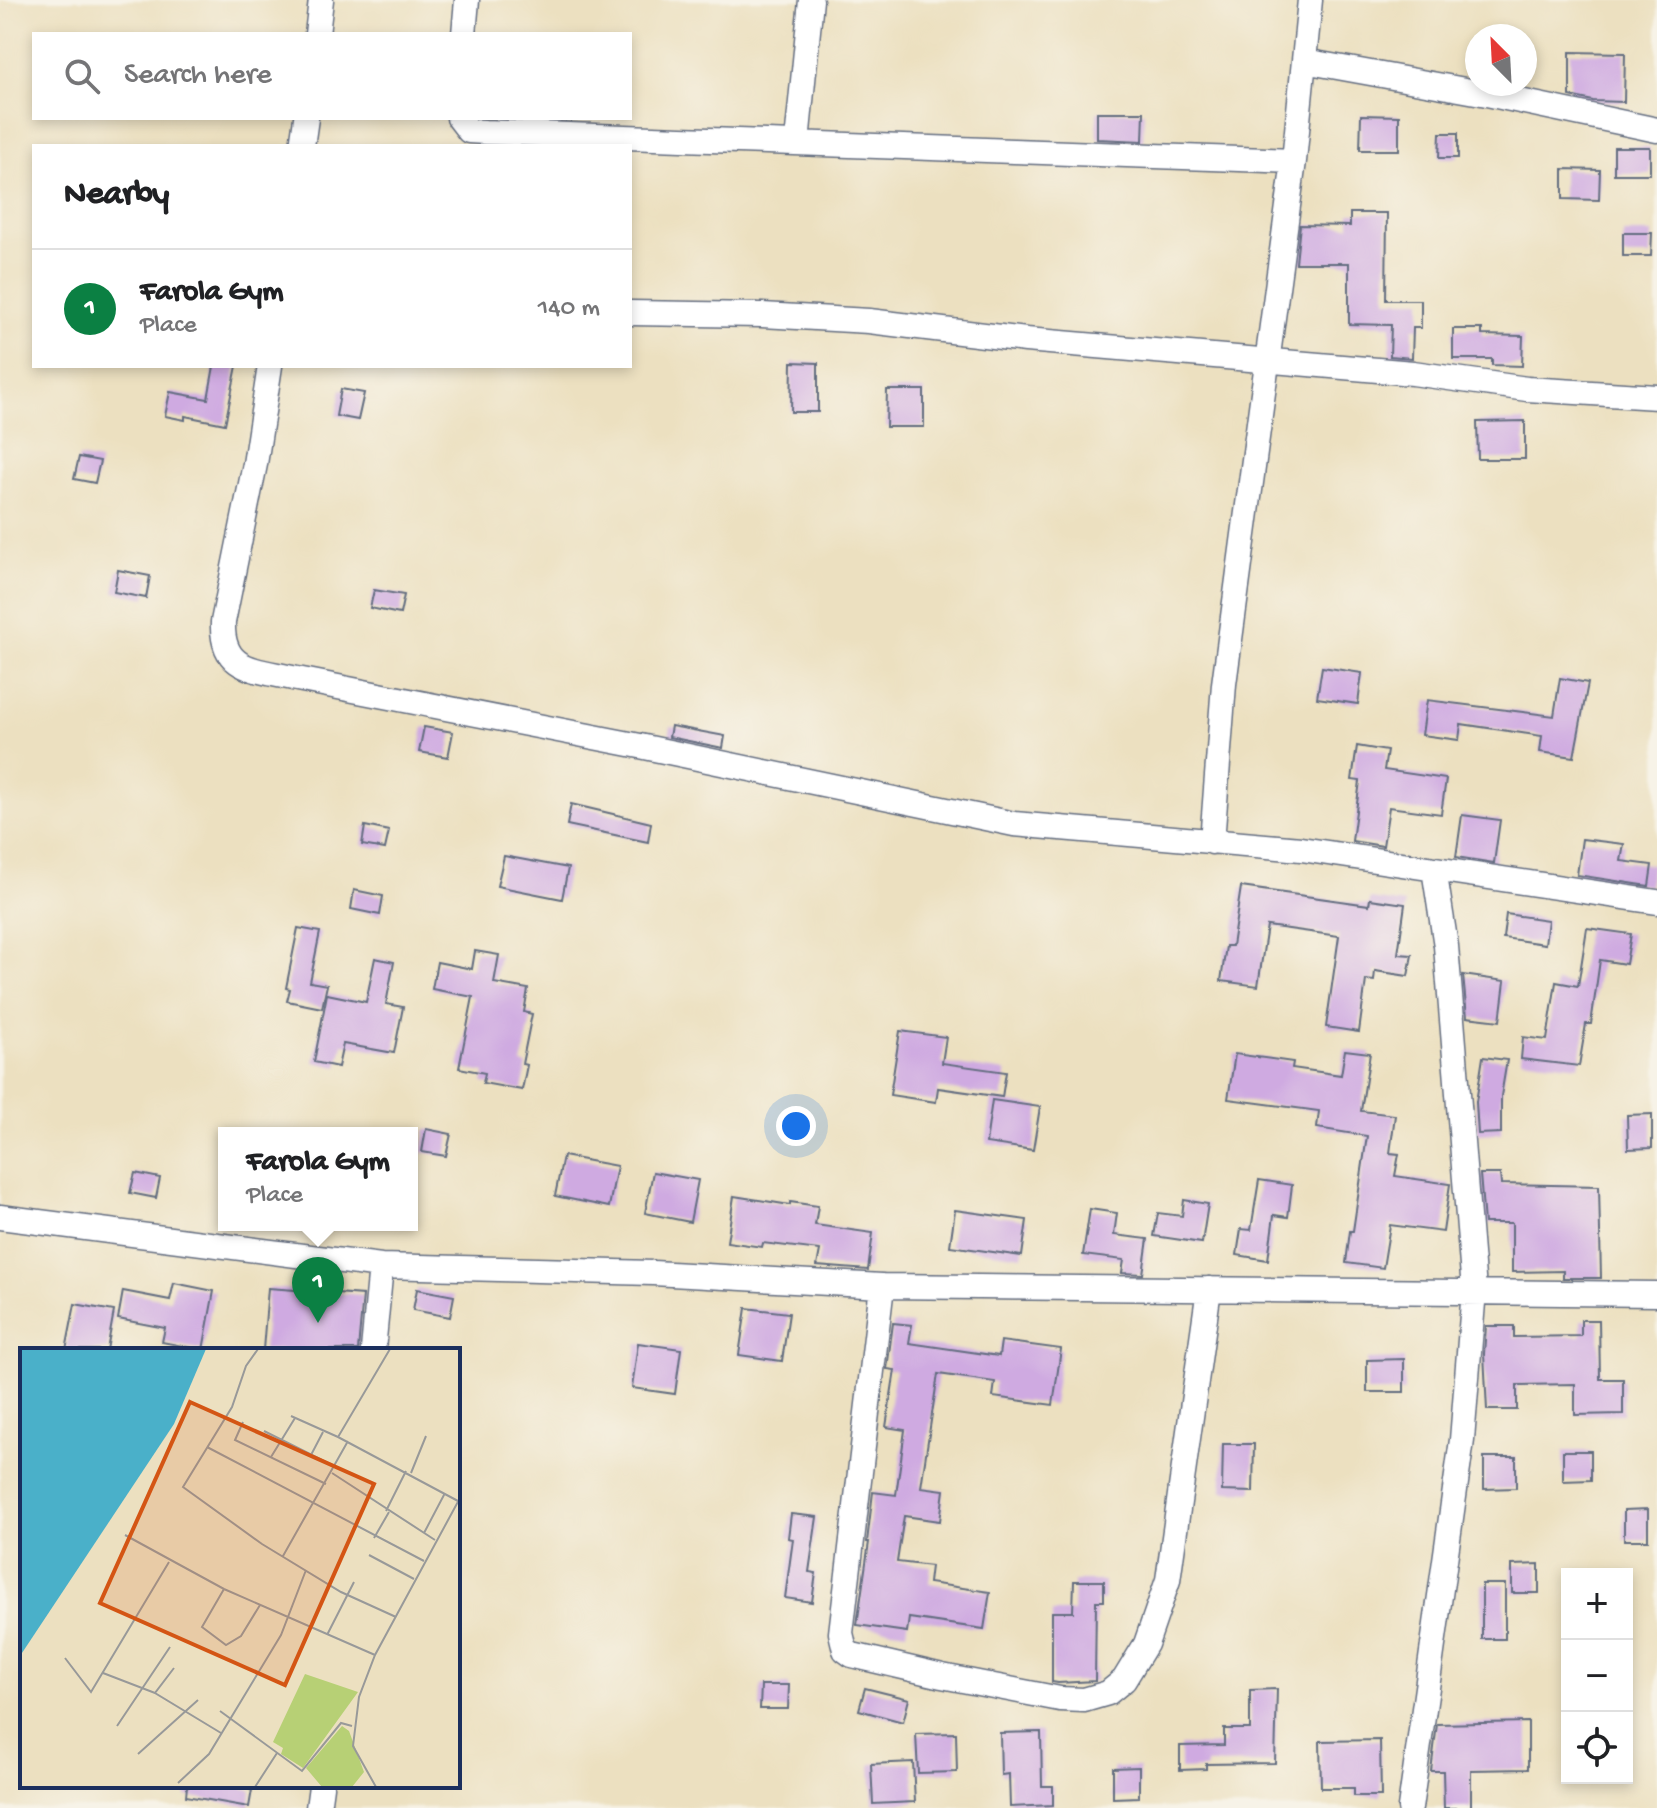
<!DOCTYPE html>
<html lang="en">
<head>
<meta charset="utf-8">
<style>
	:root { --surface:#fff; --page:#f2f2f2; --text:#202124; --muted:#757577; --line:#e0e0e0; --accent:#0b8043 }
	body { margin:0; font-family:"Gochi Hand",sans-serif; background:var(--page); color:var(--text) }
	.controls { position:absolute; right:24px; bottom:24px; display:grid; overflow:hidden; border-radius:0px; box-shadow:0 4px 12px #0003 }
	.controls button { width:72px; height:72px; display:grid; place-items:center; padding:0; border:0; border-bottom:2px solid var(--line); background:var(--surface); color:var(--text); font:40px sans-serif }
	.compass { position:absolute; left:1465px; top:24px; width:72px; height:72px; border-radius:50%; background:var(--surface); box-shadow:0 4px 12px #0003; rotate:336deg }
	.you { position:absolute; left:796px; top:1126px; width:28px; height:28px; margin:-20px; border:6px solid #fff; border-radius:50%; background:#1a73e8; box-shadow:0 0 0 12px #1a73e833 }
	.badge { display:grid; place-items:center; width:52px; height:52px; border-radius:50%; background:var(--accent); color:#fff; font-size:26px; font-weight:700 }
	.pin { position:absolute; translate:-50% -66px; filter:drop-shadow(0 2px 4px #0008) }
	.pin::after { content:''; position:absolute; top:42px; width:28px; height:24px; background:inherit; clip-path:polygon(0 0,100% 0,50% 100%) }
	.popup { position:absolute; left:218px; top:1127px; width:200px; height:104px; box-sizing:border-box; display:grid; place-content:center; border-radius:0px; background:var(--surface); filter:drop-shadow(0 2px 6px #0005); font-size:26px; white-space:nowrap; color:var(--muted) }
	.popup b { font-size:30px; color:var(--text) }
	.popup::after { content:''; position:absolute; left:50%; top:100%; margin-left:-16px; border:16px solid transparent; border-top-color:var(--surface) }
	.list { margin:0; padding:0; list-style:none }
	h2 { display:flex; justify-content:space-between; align-items:center; height:104px; margin:0; padding:0 32px; font-size:34px }
	h2 small { font-size:26px; font-weight:400; color:var(--muted) }
	.list li { display:grid; grid-template-columns:52px 1fr auto; gap:24px; align-items:center; box-sizing:border-box; height:120px; padding:0 32px; border-top:2px solid var(--line) }
	.list b { display:block; font-size:30px; white-space:nowrap }
	.list p { margin:0; font-size:26px; white-space:nowrap; color:var(--muted) }
	.list em { font-size:26px; font-style:normal; color:var(--muted) }
	.icon { flex:none; width:44px; height:44px; fill:none; stroke:currentColor; stroke-width:2; stroke-linecap:round; stroke-linejoin:round }
	.map { position:relative; flex:none; width:1657px; height:1808px; overflow:hidden }
	.search { position:absolute; background:var(--surface); box-shadow:0 4px 12px #0003; left:32px; top:32px; width:600px; height:88px; display:flex; align-items:center; gap:20px; box-sizing:border-box; padding:0 28px; border-radius:0px; color:var(--muted); font-size:30px }
	.panel { position:absolute; background:var(--surface); box-shadow:0 4px 12px #0003; left:32px; top:144px; width:600px; height:224px; border-radius:0px }
	.map>svg:first-child { display:block }
</style>
</head>
<body>
<div class="map">
<svg width="1657" height="1808" viewBox="0 0 1657 1808">
	<rect width="100%" height="100%" fill="#f7f3e8"/>
	<filter id="ink" filterUnits="userSpaceOnUse"><feTurbulence type="fractalNoise" baseFrequency=".0125" numOctaves="2"/><feDisplacementMap in="SourceGraphic" scale="16" xChannelSelector="R" yChannelSelector="G"/><feConvolveMatrix kernelMatrix="1 2 1 2 8 2 1 2 1" color-interpolation-filters="sRGB"/></filter>
	<filter id="wash" filterUnits="userSpaceOnUse"><feTurbulence type="fractalNoise" baseFrequency=".006" numOctaves="4" result="noise"/><feDisplacementMap in="SourceGraphic" scale="32" xChannelSelector="R" yChannelSelector="G"/><feGaussianBlur stdDeviation="1.8" result="paint"/><feColorMatrix in="noise" values="0 0 0 0 0 0 0 0 0 0 0 0 0 0 0 0 0 1.4 0 .05"/><feComposite in="paint" operator="in"/></filter>
	<g filter="url(#wash)">
		<rect width="100%" height="100%" fill="#ece0c0"/>
		<g id="blocks">
			<path fill="#cfaae1" d="M1570,52L1625,53L1624,102L1593,101L1570,96Z
				M1097,112H1144L1143,141L1097,139Z
				M1361,115L1399,116V150H1360Z
				M1440,133H1458V158H1439Z
				M1614,147H1650V174H1614Z
				M1563,169L1600,170L1599,200L1563,199Z
				M1350,213H1387L1386,300H1421V328H1413L1412,358L1390,356L1391,325L1349,324V263H1296L1300,225L1350,226Z
				M1623,233H1652L1651,256H1623Z
				M1453,329H1482V335L1523,336L1522,366L1492,365V359H1453Z
				M792,362L818,363V412H791Z
				M214,366H237L225,424L185,416V420L165,416L170,392L208,399Z
				M341,389L364,393L358,420L336,416Z
				M887,390H924V427H886Z
				M1525,421V459H1478L1477,422Z
				M79,457L100,461L95,483L74,479Z
				M118,570L150,576L146,598L114,592Z
				M374,590L404,595L400,614L370,608Z
				M1322,667L1362,673L1358,704L1317,698Z
				M1560,678L1588,683L1574,757L1540,752L1542,736L1461,724L1459,740L1422,735L1427,700L1554,716Z
				M671,726L725,736L723,748L669,737Z
				M424,727L453,732L448,757L419,752Z
				M1357,746L1387,751L1384,770L1446,779L1441,814L1389,807L1383,846L1352,841L1360,781L1352,780Z
				M571,804L651,823L648,842L567,825Z
				M1462,815L1500,820L1494,863L1456,857Z
				M365,826L389,831L385,849L362,845Z
				M1582,839L1624,844L1621,861L1652,865L1649,886L1577,875Z
				M504,856L568,868L562,899L497,886Z
				M1241,887L1369,905L1370,899L1405,904L1398,954L1412,955L1408,976L1375,971L1374,981L1366,980L1359,1032L1326,1027L1339,936L1267,926L1258,986L1221,981L1226,946H1232Z
				M354,890L383,896L380,915L351,909Z
				M1506,914L1548,920L1545,944L1503,938Z
				M298,928L320,932L310,982L327,985L322,1008L287,1001L290,989L286,988Z
				M1587,928L1631,934L1626,964L1600,960L1591,1024H1586L1579,1066L1521,1059L1523,1037L1547,1040L1556,982L1578,986Z
				M475,951L499,955L494,983L528,989L524,1012L532,1014L522,1064L527,1065L522,1090L483,1083L485,1073L459,1068L473,997L432,989L437,962L472,969Z
				M375,958L394,962L386,1004L403,1007L394,1053L343,1044L338,1067L314,1062L327,994L366,1002Z
				M1463,975L1505,981L1500,1021L1467,1017Z
				M900,1031L946,1037L942,1063L1006,1072L1002,1097L938,1088L936,1102L890,1095Z
				M1345,1050L1370,1053L1361,1111L1395,1115L1390,1153L1399,1154L1395,1176L1450,1184L1443,1232L1390,1225L1383,1268L1346,1263L1350,1231H1353L1367,1136L1317,1128L1319,1111L1228,1099L1235,1054L1293,1062L1292,1068L1341,1075Z
				M1483,1057L1507,1060L1501,1096V1133L1478,1134L1476,1102Z
				M992,1100L1040,1107L1033,1150L986,1143Z
				M1652,1114V1148L1628,1149L1627,1115Z
				M426,1129L451,1134L446,1156L422,1152Z
				M563,1156L617,1166L609,1207L555,1196Z
				M653,1172L698,1180L690,1222L645,1213Z
				M135,1173L160,1178L156,1198L130,1193Z
				M1480,1174H1500L1501,1184L1599,1186L1601,1278H1563V1271L1512,1272V1223H1484Z
				M1259,1180L1292,1185L1288,1217L1274,1215L1268,1260L1237,1255L1241,1229L1251,1230Z
				M734,1196L790,1205V1202L818,1206L815,1225L873,1233L868,1270L817,1266L820,1250L763,1243L762,1247L727,1242Z
				M1184,1200L1208,1204L1202,1243L1154,1236L1158,1213L1182,1216Z
				M1090,1209L1117,1213L1114,1235L1148,1239L1143,1274L1122,1273L1124,1260L1083,1255Z
				M955,1210L1027,1220L1022,1256L950,1246Z
				M174,1283L214,1291L203,1350L162,1342L165,1328L118,1319L123,1291L170,1300Z
				M268,1288L363,1295L358,1350H263Z
				M417,1289L454,1296L450,1317L413,1310Z
				M75,1304L114,1311L107,1350H66Z
				M746,1308L789,1313L782,1361L739,1355Z
				M1581,1320H1599L1600,1379H1623V1414L1575,1415V1384L1517,1385V1410H1487L1484,1354L1486,1326H1514V1337L1581,1336Z
				M893,1323L912,1325L909,1343L999,1356L1001,1341L1061,1349L1053,1405L993,1397L995,1382L938,1374L921,1487L944,1490L940,1521L904,1516L897,1562L931,1566L929,1583L990,1592L984,1629L909,1618L907,1632L857,1625L869,1542H867L873,1492L896,1495L905,1430L886,1427L895,1370L887,1369Z
				M638,1343L681,1349L675,1394L632,1388Z
				M1404,1359V1392H1367V1360Z
				M1223,1444H1254L1253,1492L1222,1491Z
				M1563,1451H1591V1480L1563,1481Z
				M1484,1457H1516V1488L1484,1489Z
				M1648,1509V1540H1624V1510Z
				M791,1514L817,1517L809,1572L816,1573L812,1602L785,1598L793,1539L788,1538Z
				M1539,1564V1593H1512V1565Z
				M1074,1581H1104V1601H1096L1095,1681L1058,1683L1052,1682V1612H1073Z
				M1482,1584H1505V1639H1482Z
				M761,1685H789L788,1709H760Z
				M865,1688L909,1699L903,1722L859,1710Z
				M1277,1689L1275,1763L1206,1764V1769L1180,1770V1746L1224,1745V1729H1250V1690Z
				M1528,1722V1769L1471,1770V1808H1444L1443,1771H1431L1437,1724Z
				M1041,1732L1042,1786H1053V1805L1010,1807L1009,1774L1001,1775L1000,1733Z
				M956,1733L957,1772L918,1773L916,1734Z
				M1380,1740L1381,1796H1354V1788H1321L1320,1741Z
				M913,1762L915,1802L873,1804L871,1764Z
				M1139,1767V1797L1113,1798V1768Z
				M187,1786H233L252,1790L249,1807L186,1796Z"/>
		</g>
	</g>
	<g filter="url(#ink)">
		<use href="#blocks" fill-opacity="0" stroke="#646d80" stroke-width="2"/>
		<g fill="none" stroke-linecap="round" stroke-linejoin="round">
			<g stroke="#646d80" stroke-width="27">
				<path id="minor" d="M317,34L321,0
					M464,34L467,0
					M1304,61L1487,94L1657,130
					M459,118L469,131L485,132L1294,161
					M797,142L811,0
					M302,146L306,118
					M630,313L762,315L869,321L1026,340L1413,373L1527,389L1657,397
					M270,366L255,464L223,622C221,673 257,669 297,679L640,746L1014,824L1301,849L1657,902
					M1212,842L1224,684L1294,161L1310,0
					M0,1217L381,1266L653,1273L882,1286L1657,1294
					M882,1286L841,1633L845,1650L852,1655L942,1676L1060,1699L1084,1700L1108,1693L1124,1680L1146,1644L1168,1580L1209,1289
					M373,1350L381,1266
					M318,1808L321,1786
					M1410,1808L1462,1440L1474,1290L1446,946L1434,869"/>
			</g>
			<use href="#minor" stroke="#fff" stroke-width="24"/>
		</g>
	</g>
	<g transform="translate(20 1348)">
		<rect width="440" height="440" fill="#ece0c0"/>
		<path d="M285,326L338,344L283,420L261,406L263,400L253,394ZM322,378L329,383L344,424L332,439H302L286,420Z" fill="#b7d075"/>
		<path d="M0,1H186L154,76L0,308Z" fill="#4ab0c9"/>
		<path fill="none" stroke="#989999" stroke-width="2" d="M238,1L226,18L212,59L163,139L242,196L321,244L376,269M370,1L318,89L438,153M271,68L318,89M223,74L215,92L306,136M244,83L316,119M187,99L404,213M291,107L303,84M251,109L275,70M312,125L415,192M391,125L406,88M366,163L386,123M404,185L425,145M105,187L204,241L355,307M354,190L369,164M349,207L394,231M263,208L328,93M204,241L182,279L206,297L221,288L240,257M307,287L334,234M45,310L71,344L149,214M154,320L135,345L201,385M83,325L135,345M200,363L282,423L321,375L332,378M97,378L150,299M118,406L178,352M158,435L189,406L261,287L286,222M235,439L257,405M356,439L333,398L339,349L355,307L440,150"/>
		<path fill="#d45514" fill-opacity="0.15" stroke="#d45514" stroke-width="4" d="M170,54L354,136L265,337L80,255Z"/>
		<rect width="440" height="440" fill="none" stroke="#1b2f5e" stroke-width="4"/>
	</g>
</svg>
<div class="controls">
<button>+</button>
<button>−</button>
<button><svg class="icon" aria-label="locate" viewBox="0 0 24 24"><circle cx="12" cy="12" r="6"/><path d="M12 2v4M12 18v4M2 12h4M18 12h4"/></svg></button>
</div>
<svg class="compass" viewBox="-18 -18 36 36"><path d="M0-13l5 13h-10z" fill="#e53935"/><path d="M0 13l5-13h-10z" fill="#757577"/></svg>
<div class="you"></div>
<div class="pin badge" style="left:318px;top:1323px">1</div>
<div class="popup"><b>Farola Gym</b>Place</div>
<div class="search"><svg class="icon" aria-label="search" viewBox="0 0 24 24"><circle cx="10" cy="10" r="6"/><path d="M15 15l6 6"/></svg>Search here</div>
<section class="panel">
<h2>Nearby<small></small></h2>
<ul class="list">
<li><span class="badge">1</span><div><b>Farola Gym</b><p>Place</p></div><em>140 m</em></li>
</ul>
</section>
</div>
</body>
</html>
